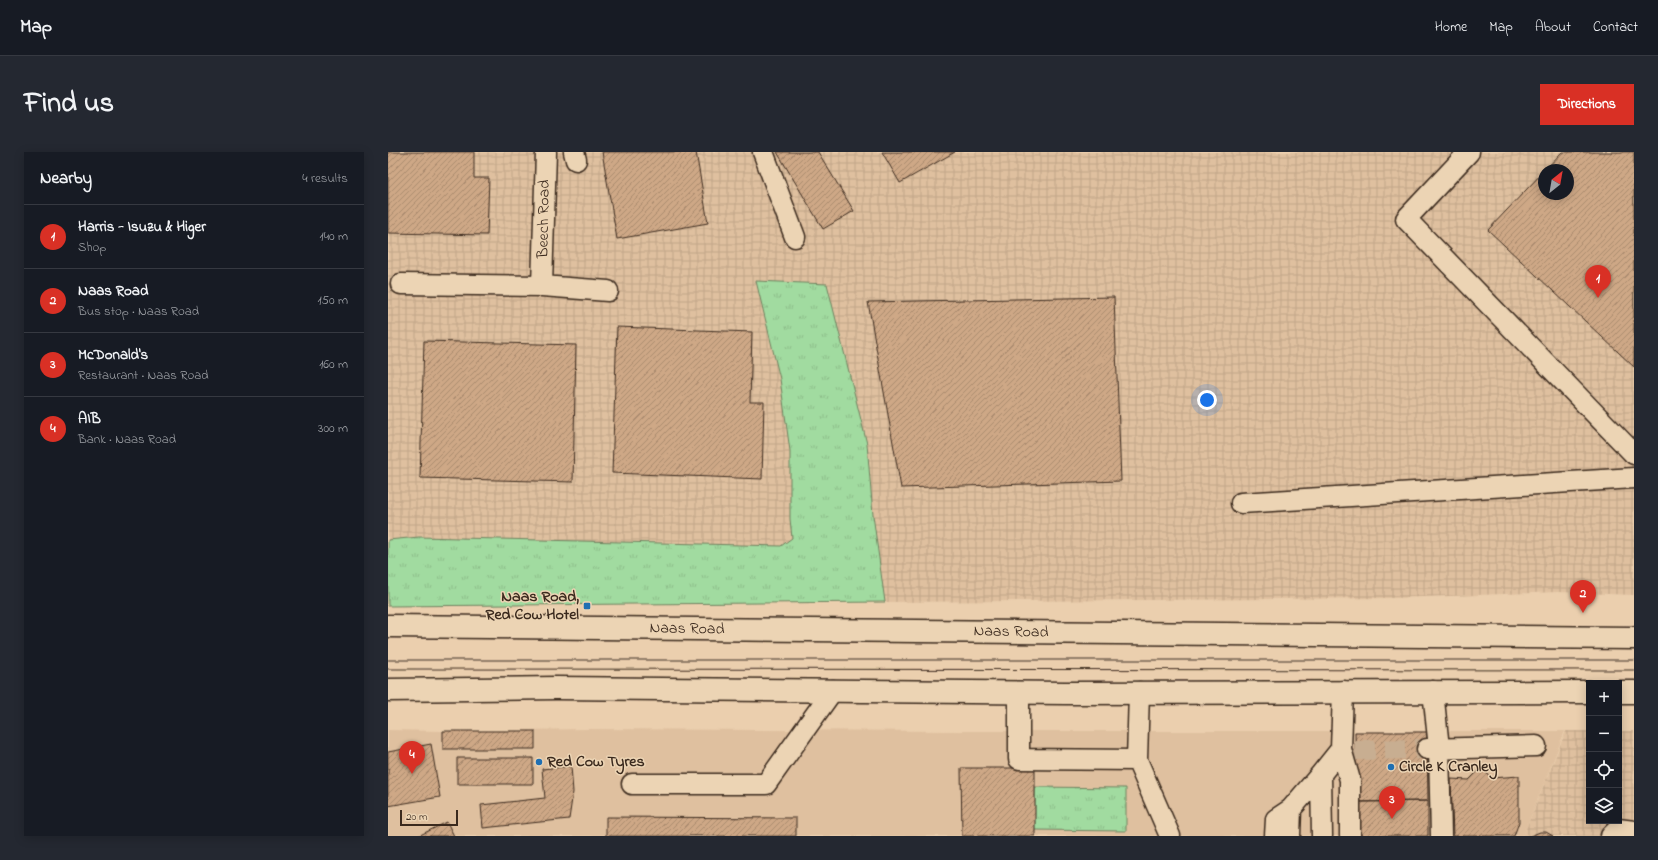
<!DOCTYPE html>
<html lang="en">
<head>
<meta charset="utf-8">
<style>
	:root { --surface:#171b24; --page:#242831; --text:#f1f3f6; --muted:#9ea1a6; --line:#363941; --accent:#d93025 }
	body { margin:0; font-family:"Indie Flower",sans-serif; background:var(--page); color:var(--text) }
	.controls { position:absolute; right:12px; bottom:12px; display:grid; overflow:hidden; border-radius:0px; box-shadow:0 2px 10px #0003 }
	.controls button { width:36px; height:36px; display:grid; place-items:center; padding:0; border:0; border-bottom:1px solid var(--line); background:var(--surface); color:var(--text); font:20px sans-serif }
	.compass { position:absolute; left:1150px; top:12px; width:36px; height:36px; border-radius:50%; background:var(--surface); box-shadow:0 2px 10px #0003; rotate:31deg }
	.scale { position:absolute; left:12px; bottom:10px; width:58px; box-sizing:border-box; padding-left:4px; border:2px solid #3b2a1e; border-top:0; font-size:11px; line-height:14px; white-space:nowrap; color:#3b2a1e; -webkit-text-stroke:3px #ecd4b4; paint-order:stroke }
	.you { position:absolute; left:819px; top:248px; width:14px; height:14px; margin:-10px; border:3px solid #fff; border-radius:50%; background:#1a73e8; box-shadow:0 0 0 6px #1a73e833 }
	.badge { display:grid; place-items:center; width:26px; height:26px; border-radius:50%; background:var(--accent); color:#fff; font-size:13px; font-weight:700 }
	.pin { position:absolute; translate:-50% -33px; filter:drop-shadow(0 1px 2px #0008) }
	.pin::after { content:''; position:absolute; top:21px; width:14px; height:12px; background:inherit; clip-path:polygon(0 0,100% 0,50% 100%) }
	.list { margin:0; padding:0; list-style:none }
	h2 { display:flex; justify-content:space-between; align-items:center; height:52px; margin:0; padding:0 16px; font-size:17px }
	h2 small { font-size:13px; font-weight:400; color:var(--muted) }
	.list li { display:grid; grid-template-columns:26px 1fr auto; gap:12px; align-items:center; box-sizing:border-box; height:64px; padding:0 16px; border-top:1px solid var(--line) }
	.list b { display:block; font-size:15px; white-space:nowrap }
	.list p { margin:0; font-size:13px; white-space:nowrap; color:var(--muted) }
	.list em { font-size:13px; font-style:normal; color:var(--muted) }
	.icon { flex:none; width:22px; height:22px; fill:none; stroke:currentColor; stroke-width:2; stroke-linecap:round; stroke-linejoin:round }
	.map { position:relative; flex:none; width:1246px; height:684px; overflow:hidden; border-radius:0px }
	header { display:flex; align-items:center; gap:24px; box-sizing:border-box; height:56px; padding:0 20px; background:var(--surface); border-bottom:1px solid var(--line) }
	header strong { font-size:19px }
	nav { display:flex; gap:22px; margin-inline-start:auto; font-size:14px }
	.intro { display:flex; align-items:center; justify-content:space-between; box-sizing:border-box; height:96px; padding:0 24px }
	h1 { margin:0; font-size:28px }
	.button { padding:10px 18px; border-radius:0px; background:var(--accent); color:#fff; font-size:14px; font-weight:700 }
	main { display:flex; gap:24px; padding:0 24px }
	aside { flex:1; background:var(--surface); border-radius:0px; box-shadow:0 2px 10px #0003 }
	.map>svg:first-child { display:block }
</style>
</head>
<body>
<header>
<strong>Map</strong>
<nav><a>Home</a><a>Map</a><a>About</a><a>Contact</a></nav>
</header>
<div class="intro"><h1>Find us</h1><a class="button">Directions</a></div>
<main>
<aside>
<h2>Nearby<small>4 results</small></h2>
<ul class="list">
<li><span class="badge">1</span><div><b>Harris - Isuzu &amp; Higer</b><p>Shop</p></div><em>140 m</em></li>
<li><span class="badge">2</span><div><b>Naas Road</b><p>Bus stop · Naas Road</p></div><em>150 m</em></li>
<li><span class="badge">3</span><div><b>McDonald's</b><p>Restaurant · Naas Road</p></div><em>160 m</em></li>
<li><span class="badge">4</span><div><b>AIB</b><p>Bank · Naas Road</p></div><em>300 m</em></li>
</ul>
</aside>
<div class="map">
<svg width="1246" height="684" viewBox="0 0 1246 684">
	<defs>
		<pattern id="industrial-grid" width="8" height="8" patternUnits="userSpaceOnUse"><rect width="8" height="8" fill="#dfc09f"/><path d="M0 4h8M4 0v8" fill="none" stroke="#c0a588"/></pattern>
		<pattern id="grass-tufts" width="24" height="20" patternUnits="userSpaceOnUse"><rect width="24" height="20" fill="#a1dba0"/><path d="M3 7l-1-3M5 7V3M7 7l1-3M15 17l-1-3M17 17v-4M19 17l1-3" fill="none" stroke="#8cbc89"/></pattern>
		<pattern id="building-hatch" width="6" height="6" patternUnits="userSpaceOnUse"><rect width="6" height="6" fill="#cea886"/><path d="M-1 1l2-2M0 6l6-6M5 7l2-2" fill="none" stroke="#a8896d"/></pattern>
	</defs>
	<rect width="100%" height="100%" fill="#ebcfae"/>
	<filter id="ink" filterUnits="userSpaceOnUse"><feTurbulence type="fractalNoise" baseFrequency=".025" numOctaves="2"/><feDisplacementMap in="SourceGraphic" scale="8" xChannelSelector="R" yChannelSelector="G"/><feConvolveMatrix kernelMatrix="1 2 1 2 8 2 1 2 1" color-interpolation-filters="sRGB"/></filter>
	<g filter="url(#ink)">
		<path fill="#dfc09f" d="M198,577L572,579H1177L1135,684H0V578L53,579Z"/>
		<path fill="url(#industrial-grid)" fill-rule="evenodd" d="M0,0H1246V443L1169,440L1008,446L497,450H96L0,452ZM1156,18H1180V42H1156Z
			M1178,579H1201V669H1231V579H1246V684H1135Z"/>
		<path fill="url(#grass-tufts)" stroke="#6e825f" d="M368,129L439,132L479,292L485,363L497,450L0,454V388L31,385L393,394L404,386L402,367V299L392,227Z
			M647,635L738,636V679L646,678Z"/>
		<path fill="url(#building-hatch)" stroke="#3b2a1e" d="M0,0H86V26H101L99,83L0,81Z
			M214,0H308L320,71L229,87Z
			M389,0H430L466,59L435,77Z
			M494,0H567L512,31Z
			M1174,0H1246V215L1100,78L1156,19V42H1180V18H1157Z
			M726,145L733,329L513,336L480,150Z
			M229,175L364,180L362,250H376L374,327L224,321Z
			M36,189L188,193L185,330L32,326Z
			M55,579H147V597H55Z
			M967,580H1039L1040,649L968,650Z
			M43,592L52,645L0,654V600Z
			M69,606H145V632H69Z
			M183,614L185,640L181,667L95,676L93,653L157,646L154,617Z
			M573,616H647V684H574Z
			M1093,616L1104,626L1131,624V670L1126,684H1065L1063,627L1081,628Z
			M1040,649V684H968V650Z
			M218,665L408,666V684H218Z
			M59,670L66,684H30Z
			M1152,680H1158L1165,684H1142Z"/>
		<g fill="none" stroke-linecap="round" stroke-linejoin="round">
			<path stroke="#c8ae91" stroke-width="20" stroke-dasharray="20 10" stroke-linecap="butt" d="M967,598L1039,597"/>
			<g stroke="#3b2a1e" stroke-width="23">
				<path id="minor" d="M186,0L188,8
					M375,0L407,85
					M1081,0L1018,67L1246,302
					M13,132L154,134L220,139
					M154,134L158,0
					M853,351L1246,326
					M1045,539L1051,596L1053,684
					M631,540V607L749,608L751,540
					M953,597L962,628V684
					M1039,597L1148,594
					M749,608L782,684
					M244,632H378L445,538
					M887,684L888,667L903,657
					M902,684L903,657L933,622
					M934,684L933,622L953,597L955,539
					M1223,684L1230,677L1246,679"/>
			</g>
			<g stroke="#3b2a1e" stroke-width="25">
				<path id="major" d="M0,474L1246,486
					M0,538L168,536L678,541L1201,540
					M1231,540H1246"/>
			</g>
			<use href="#minor" stroke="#ecd4b4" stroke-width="20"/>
			<use href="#major" stroke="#ecd4b4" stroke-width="22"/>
			<path stroke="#3b2a1e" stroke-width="1" d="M0,508H1246
				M0,517L1246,518"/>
		</g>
	</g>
	<g fill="#1f6fb2" stroke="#ecd4b4" stroke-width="1.5">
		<rect x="195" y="450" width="8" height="8" rx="2"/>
		<circle cx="151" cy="610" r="4"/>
		<circle cx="1003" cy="615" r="4"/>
	</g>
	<g text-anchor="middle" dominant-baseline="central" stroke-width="3" stroke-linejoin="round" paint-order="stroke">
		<g font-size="16" fill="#3b2a1e" stroke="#ecd4b4">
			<text transform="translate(156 67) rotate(-89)">Beech Road</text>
			<text transform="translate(299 477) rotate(1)">Naas Road</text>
			<text transform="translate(623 480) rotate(1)">Naas Road</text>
		</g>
		<g font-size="16" font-weight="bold" fill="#3b2a1e" stroke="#ecd4b4" text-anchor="start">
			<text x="191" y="445" text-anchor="end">Naas Road,<tspan x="191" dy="18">Red Cow Hotel</tspan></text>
			<text x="159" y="610">Red Cow Tyres</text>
			<text x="1011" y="615">Circle K Cranley</text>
		</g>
	</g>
</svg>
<div class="controls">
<button>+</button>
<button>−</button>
<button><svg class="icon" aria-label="locate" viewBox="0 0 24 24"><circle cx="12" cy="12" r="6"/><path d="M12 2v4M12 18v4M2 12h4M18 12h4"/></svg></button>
<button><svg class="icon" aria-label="layers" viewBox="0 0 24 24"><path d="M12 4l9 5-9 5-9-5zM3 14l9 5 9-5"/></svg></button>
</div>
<svg class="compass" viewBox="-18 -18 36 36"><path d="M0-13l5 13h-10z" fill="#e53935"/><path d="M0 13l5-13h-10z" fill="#9ea1a6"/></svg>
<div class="scale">20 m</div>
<div class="you"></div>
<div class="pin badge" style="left:1210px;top:146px">1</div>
<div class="pin badge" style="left:1195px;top:461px">2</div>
<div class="pin badge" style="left:1004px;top:667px">3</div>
<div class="pin badge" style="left:24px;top:622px">4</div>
</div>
</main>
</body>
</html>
